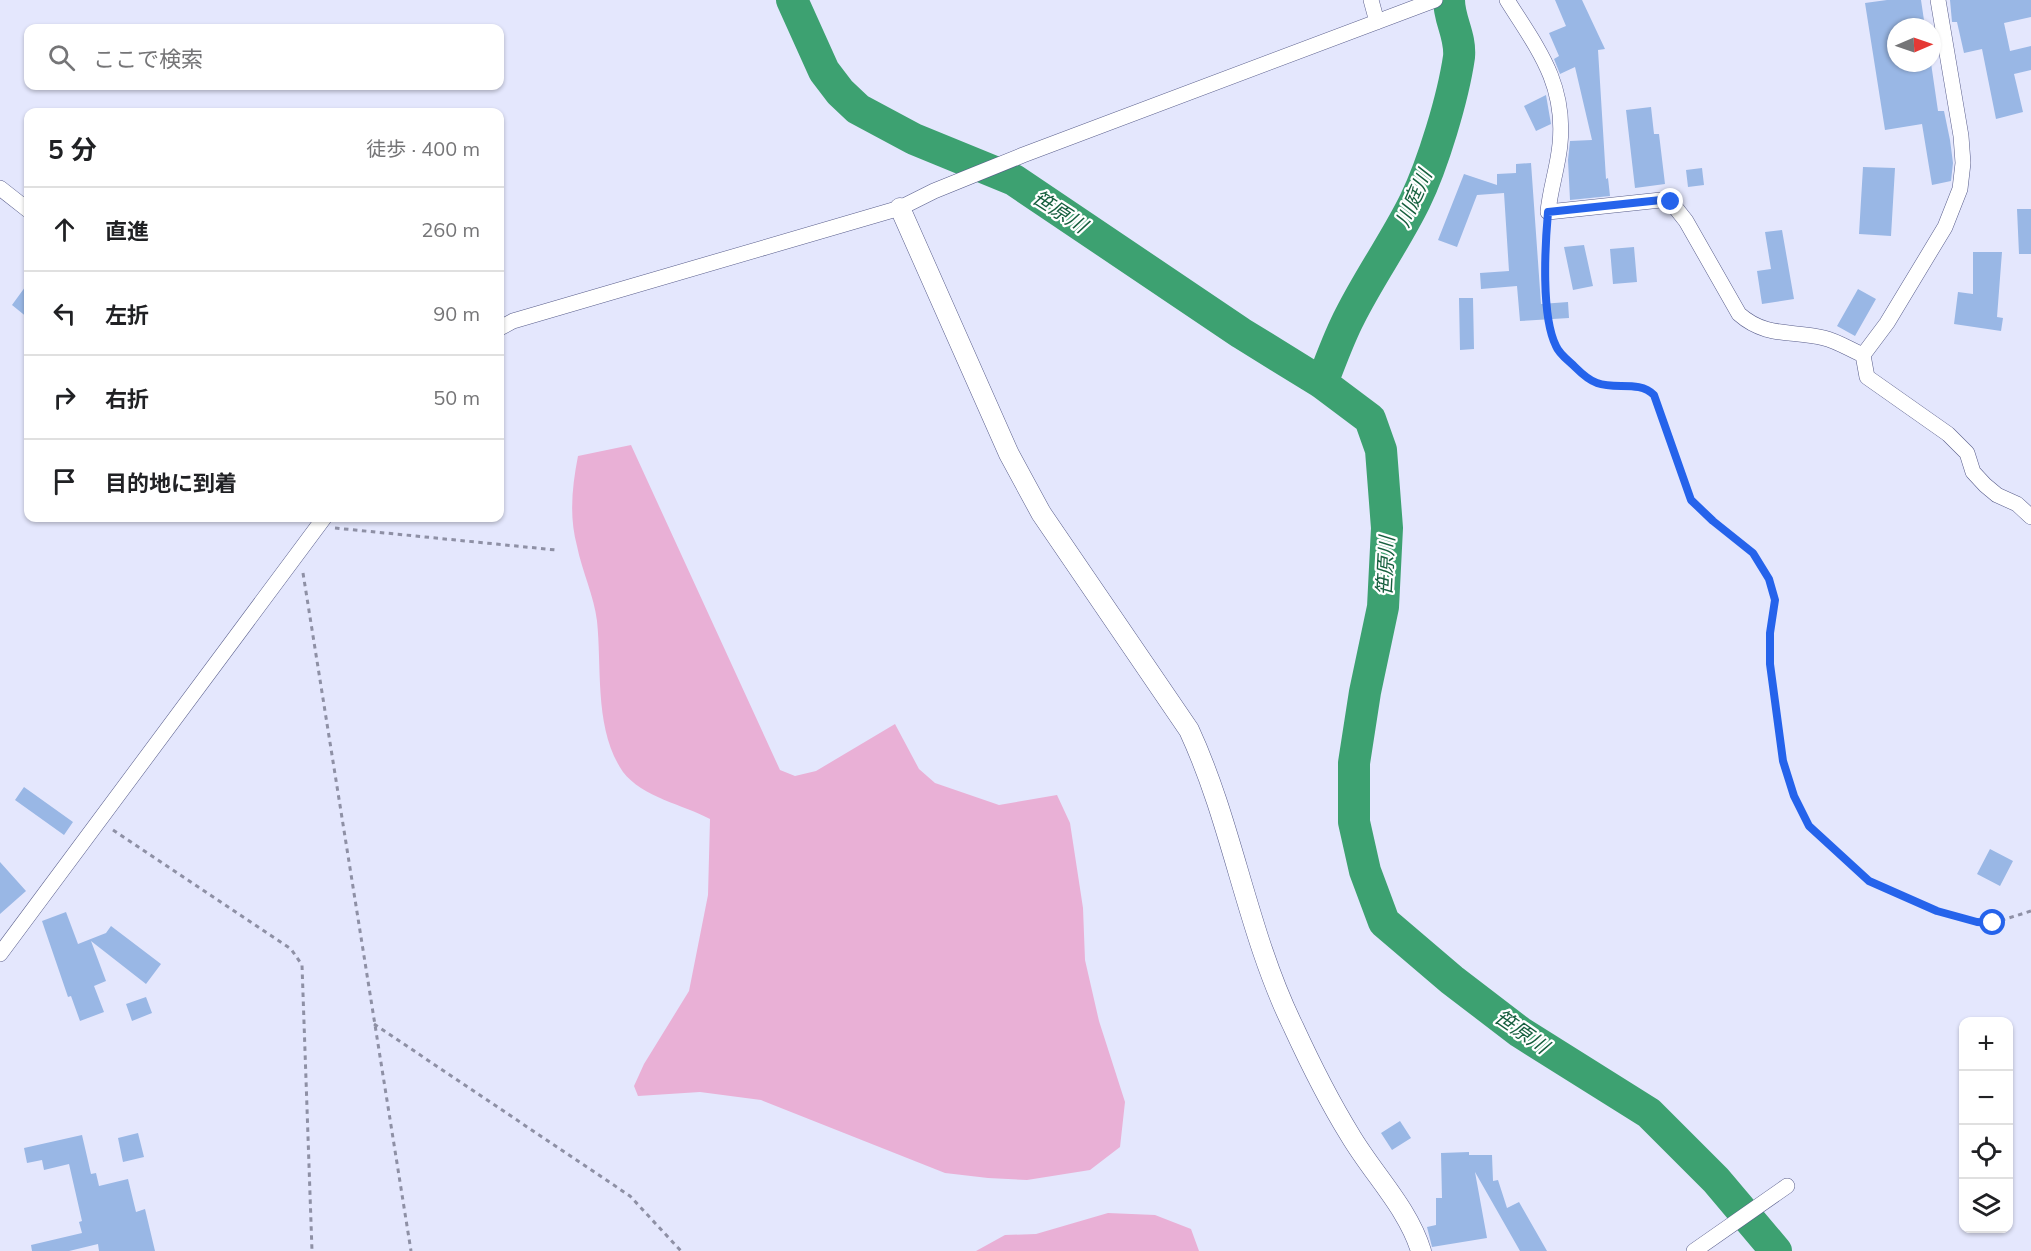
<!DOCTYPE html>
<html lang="ja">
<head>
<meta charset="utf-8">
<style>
	:root { --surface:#fff; --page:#f2f2f2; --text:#202124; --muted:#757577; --line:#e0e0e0 }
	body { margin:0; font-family:Mulish,"Noto Sans JP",sans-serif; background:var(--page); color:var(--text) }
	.controls { position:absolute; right:18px; bottom:18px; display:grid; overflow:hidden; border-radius:12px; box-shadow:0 2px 4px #0004 }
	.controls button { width:54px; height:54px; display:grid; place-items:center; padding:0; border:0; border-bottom:2px solid var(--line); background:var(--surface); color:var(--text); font:30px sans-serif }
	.compass { position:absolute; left:1887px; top:18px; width:54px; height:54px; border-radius:50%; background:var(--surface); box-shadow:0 2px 4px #0004; rotate:88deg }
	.stop { position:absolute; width:18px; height:18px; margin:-14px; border:4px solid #2563eb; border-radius:50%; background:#fff }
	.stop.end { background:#2563eb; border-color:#fff; box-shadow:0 2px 6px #0008 }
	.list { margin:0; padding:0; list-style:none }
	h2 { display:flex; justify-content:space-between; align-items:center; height:78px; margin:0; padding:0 24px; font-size:26px }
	h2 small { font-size:20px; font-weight:400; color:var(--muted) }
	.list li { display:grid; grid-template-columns:39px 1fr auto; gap:18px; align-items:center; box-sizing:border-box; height:84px; padding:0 24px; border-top:2px solid var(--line) }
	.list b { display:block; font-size:22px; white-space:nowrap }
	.list em { font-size:20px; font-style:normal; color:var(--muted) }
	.icon { flex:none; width:33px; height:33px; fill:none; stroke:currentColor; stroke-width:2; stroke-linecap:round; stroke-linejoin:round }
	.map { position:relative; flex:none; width:2031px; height:1251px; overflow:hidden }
	.search { position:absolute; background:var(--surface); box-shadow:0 2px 4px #0004; left:24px; top:24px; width:480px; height:66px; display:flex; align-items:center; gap:15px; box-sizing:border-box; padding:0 21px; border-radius:12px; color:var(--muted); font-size:22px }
	.panel { position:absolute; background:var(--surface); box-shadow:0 2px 4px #0004; left:24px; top:108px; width:480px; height:414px; border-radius:12px }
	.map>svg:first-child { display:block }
</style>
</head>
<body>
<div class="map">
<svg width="2031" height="1251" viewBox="0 0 2031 1251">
	<rect width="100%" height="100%" fill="#e4e7fd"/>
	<path fill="#e9b0d6" d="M631,445L780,770L795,776L816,771L895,724L919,769L935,783L999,805L1057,795L1070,823L1083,908L1085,960L1099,1021L1125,1102L1120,1147L1090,1170L1027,1180L988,1178L945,1173L761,1100L700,1092L638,1096L634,1086L644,1064L689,991L708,895L710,819C684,805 642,797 623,772C594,730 602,669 597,621C594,596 582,571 577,546C569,516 572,487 578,456Z
		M1108,1213L1155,1215L1191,1229L1199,1251H976L1005,1235L1036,1234Z"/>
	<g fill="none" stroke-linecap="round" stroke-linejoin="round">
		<path stroke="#3da171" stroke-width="32" d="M792,0L824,71L840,92L858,109L914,139L1014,180L1241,333L1322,383L1370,419L1381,450L1387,528L1383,607L1365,692L1354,763V822L1365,871L1384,922L1452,980L1520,1032L1649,1113L1716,1180L1776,1251
			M1322,383C1331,360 1339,337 1350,316C1370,276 1396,240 1415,201C1433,164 1453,98 1459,57C1461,36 1449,20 1449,0"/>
	</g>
	<path fill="#99b7e5" d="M1555,0H1582L1605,49L1598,50L1606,179L1608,178L1610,196L1570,200L1568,160L1570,141L1592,140L1575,67L1560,74L1554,59L1559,56L1549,33L1566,26Z
		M1887,0H1921L1925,27H1896V63H1931L1938,111H1944L1950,140L1953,163L1951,181L1932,185L1922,124L1885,130L1865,3Z
		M1950,0H2031V17L2004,23L2010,51L2031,46V70L2014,74L2023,112L1996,119L1982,49L1964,53L1957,22H1952Z
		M1546,95L1551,124L1536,131L1524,106Z
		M1651,107L1654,134H1659L1665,184L1635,188L1626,110Z
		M1531,163L1541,304L1568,302L1569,318L1520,321L1517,286L1481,289L1480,273L1509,271L1504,193L1477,195L1457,247L1438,240L1464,174L1497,185V174L1516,173V164Z
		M1863,167L1895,168L1891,236L1859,234Z
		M1702,168L1704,185L1688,187L1686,170Z
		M2017,209H2031V254H2019Z
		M1782,230L1794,299L1762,304L1757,271L1771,269L1765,232Z
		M1584,245L1593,286L1573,290L1564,247Z
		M1634,247L1637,282L1613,284L1610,249Z
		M1973,252H2002L1997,317L2003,318L2001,331L1954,324L1958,292L1973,294Z
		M28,283V318L12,305Z
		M1858,289L1876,299L1855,336L1837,326Z
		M1459,298H1473L1474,349L1460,350Z
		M24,787L73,822L64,835L15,800Z
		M1990,849L2013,861L2000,886L1977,874Z
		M0,862L26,891L0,914Z
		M66,912L78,944L106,933L111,926L161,964L146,984L91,941L106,981L94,986L104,1012L80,1021L71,996L68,997L42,921Z
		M146,997L152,1013L132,1021L126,1004Z
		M1400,1121L1411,1138L1392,1150L1381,1133Z
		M138,1133L144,1157L123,1162L118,1138Z
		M82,1135L91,1174L96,1173L99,1186L128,1179L136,1212L145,1209L155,1251H99L98,1244L69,1251H32L31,1245L82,1233L79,1222L82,1221L69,1164L44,1170L42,1160L27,1163L24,1148Z
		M1469,1152V1155H1492L1493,1181L1498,1180L1507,1208L1519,1202L1547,1251H1520L1475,1172L1487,1238L1432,1247L1427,1227L1436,1225V1198H1442L1441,1153Z"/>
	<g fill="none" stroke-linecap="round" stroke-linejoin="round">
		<g stroke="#585d8b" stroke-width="16">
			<path id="minor" d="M1371,0L1377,22
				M1507,0C1537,48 1566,83 1560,144C1558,167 1550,189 1548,212L1661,200L1671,202L1686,221L1739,314C1766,338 1792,330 1824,338C1837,341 1851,350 1863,355
				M1938,0L1961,136L1963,163L1960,189L1945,227L1887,323L1863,355L1867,377L1948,434L1967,453L1973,472L1985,485L1997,495L2017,504L2031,517
				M0,188L28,210
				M500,328L513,321L900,208L934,191L1023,155L1435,0
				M0,954L324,518
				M1694,1251L1787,1186"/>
		</g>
		<g stroke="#585d8b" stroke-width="21">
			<path id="tertiary" d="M900,208L1009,454L1041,513L1189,730C1233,825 1247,932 1293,1026C1310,1063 1329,1101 1350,1135C1373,1174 1408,1208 1421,1251"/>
		</g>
		<path stroke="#8e90a5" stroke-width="3" stroke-dasharray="4.5 4.5" stroke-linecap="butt" d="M1547,226C1545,259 1541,317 1556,346C1559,354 1569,361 1575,367C1581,373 1588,380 1597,383C1616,390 1639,380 1654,395L1691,499L1713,521L1753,553L1769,579L1775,600L1770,633V664L1783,761L1794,796L1809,826L1869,881L1910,901L1977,922L1993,923L2031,911
			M335,528L556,550
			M303,573L411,1251
			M113,830L291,949L302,965L312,1251
			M374,1024L630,1196L681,1251"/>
		<use href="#minor" stroke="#fff" stroke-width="15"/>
		<use href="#tertiary" stroke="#fff" stroke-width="20"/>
	</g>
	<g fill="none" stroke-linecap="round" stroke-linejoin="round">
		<path stroke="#2563eb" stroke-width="8" d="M1671,202L1661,200L1548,212C1545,246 1541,316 1556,346C1559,354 1569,361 1575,367C1581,373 1588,380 1597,383C1616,390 1639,380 1654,395L1691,500L1713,521L1753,553L1769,579L1775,600L1770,633V664L1783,761L1794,796L1809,826L1869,881L1937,911L1977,922L1993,923"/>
	</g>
	<g text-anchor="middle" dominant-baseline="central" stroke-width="4.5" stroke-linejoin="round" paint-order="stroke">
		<g font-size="20" font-style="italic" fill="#165f3e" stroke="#fff">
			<text transform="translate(1413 198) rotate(-66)">川庭川</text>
			<text transform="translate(1060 211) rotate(33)">笹原川</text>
			<text transform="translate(1385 566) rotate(-87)">笹原川</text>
			<text transform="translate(1522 1031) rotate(35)">笹原川</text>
		</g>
	</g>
</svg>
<div class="controls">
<button>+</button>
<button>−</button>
<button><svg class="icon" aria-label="locate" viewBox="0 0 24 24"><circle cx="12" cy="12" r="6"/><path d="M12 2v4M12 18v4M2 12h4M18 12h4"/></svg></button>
<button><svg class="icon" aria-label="layers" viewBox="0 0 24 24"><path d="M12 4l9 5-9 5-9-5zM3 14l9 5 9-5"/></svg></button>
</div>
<svg class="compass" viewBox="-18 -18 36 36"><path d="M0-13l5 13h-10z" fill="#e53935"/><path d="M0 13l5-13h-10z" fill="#757577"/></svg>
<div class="stop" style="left:1993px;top:923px"></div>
<div class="stop end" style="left:1671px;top:202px"></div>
<div class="search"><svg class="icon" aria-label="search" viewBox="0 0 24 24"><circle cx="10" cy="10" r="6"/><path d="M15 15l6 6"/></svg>ここで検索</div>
<section class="panel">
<h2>5 分<small>徒歩 · 400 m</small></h2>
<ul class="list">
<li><svg class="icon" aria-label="ahead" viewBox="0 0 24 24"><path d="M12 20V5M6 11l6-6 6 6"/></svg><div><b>直進</b></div><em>260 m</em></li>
<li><svg class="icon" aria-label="left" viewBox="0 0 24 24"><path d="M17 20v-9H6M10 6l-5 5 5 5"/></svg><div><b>左折</b></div><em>90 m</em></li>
<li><svg class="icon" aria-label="right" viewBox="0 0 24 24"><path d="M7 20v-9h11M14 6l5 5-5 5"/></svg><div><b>右折</b></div><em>50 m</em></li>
<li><svg class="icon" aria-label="arrive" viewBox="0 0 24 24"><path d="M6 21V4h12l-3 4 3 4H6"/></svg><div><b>目的地に到着</b></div></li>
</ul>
</section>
</div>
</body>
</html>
